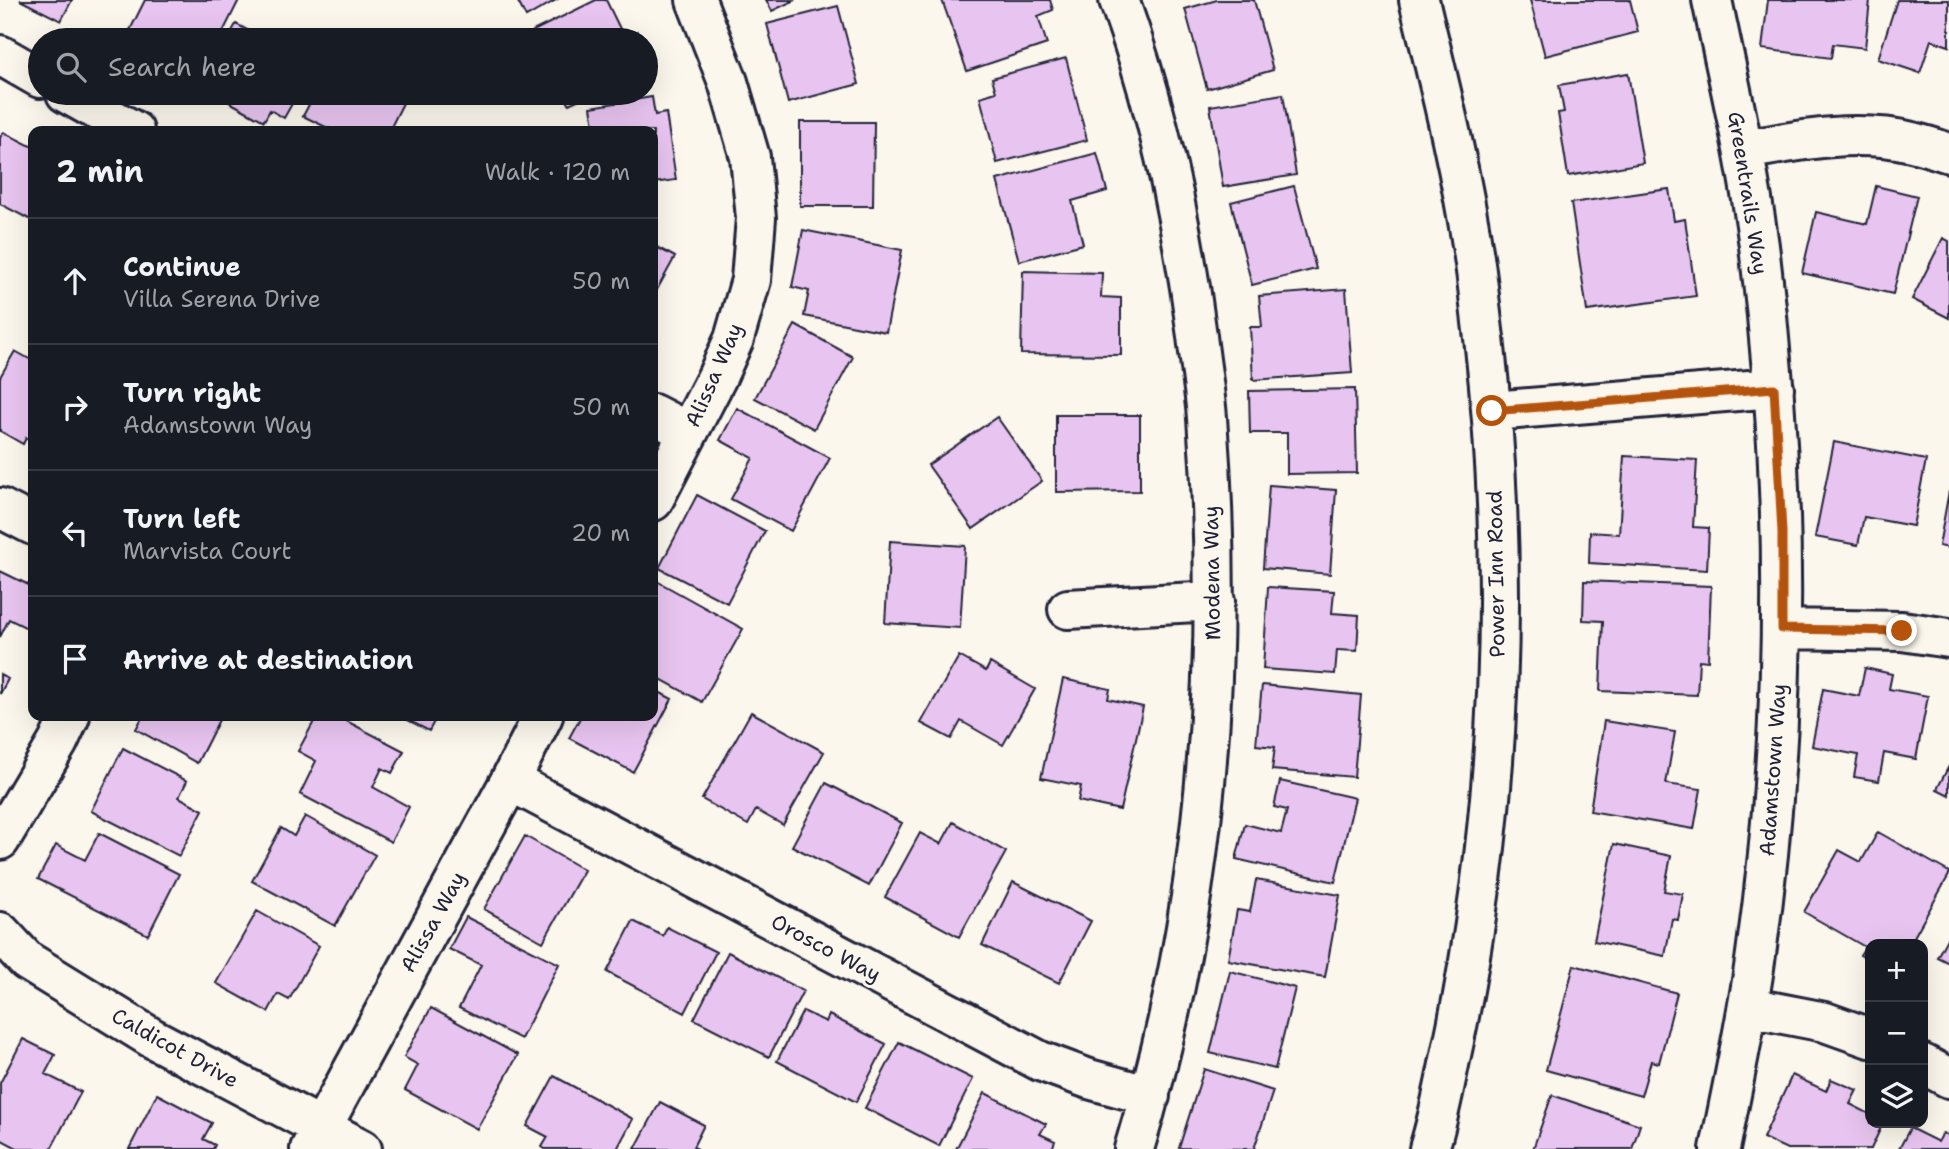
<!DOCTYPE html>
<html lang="en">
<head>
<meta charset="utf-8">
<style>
	:root { --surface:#171b24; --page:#20242c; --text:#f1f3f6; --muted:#9ea1a6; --line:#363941 }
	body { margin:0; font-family:"Shantell Sans",sans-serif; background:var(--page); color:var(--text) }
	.controls { position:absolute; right:21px; bottom:21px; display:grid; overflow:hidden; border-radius:14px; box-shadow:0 7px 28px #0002 }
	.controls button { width:63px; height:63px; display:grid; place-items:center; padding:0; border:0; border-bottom:2px solid var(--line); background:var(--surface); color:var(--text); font:35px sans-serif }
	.stop { position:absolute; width:21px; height:21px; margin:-16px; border:5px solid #b45309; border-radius:50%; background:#fff }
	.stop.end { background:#b45309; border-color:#fff; box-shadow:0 2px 7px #0008 }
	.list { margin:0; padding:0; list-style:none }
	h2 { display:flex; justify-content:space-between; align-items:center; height:91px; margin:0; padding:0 28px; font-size:30px }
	h2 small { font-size:23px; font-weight:400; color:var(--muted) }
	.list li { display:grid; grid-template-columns:46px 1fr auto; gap:21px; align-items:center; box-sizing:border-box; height:126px; padding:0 28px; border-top:2px solid var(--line) }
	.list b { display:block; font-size:26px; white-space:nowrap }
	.list p { margin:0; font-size:23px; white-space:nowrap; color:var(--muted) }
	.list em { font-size:23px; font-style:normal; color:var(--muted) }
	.icon { flex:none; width:38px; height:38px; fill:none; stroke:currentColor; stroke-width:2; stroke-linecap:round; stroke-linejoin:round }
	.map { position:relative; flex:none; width:1949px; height:1149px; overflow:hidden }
	.search { position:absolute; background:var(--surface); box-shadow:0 7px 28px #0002; left:28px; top:28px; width:630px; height:77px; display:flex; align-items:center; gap:18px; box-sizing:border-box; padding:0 24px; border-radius:38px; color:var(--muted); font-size:26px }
	.panel { position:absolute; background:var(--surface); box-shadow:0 7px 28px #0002; left:28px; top:126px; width:630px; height:595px; border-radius:14px }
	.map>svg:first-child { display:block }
</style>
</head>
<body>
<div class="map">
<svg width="1949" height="1149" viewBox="0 0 1949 1149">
	<rect width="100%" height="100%" fill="#fbf7ec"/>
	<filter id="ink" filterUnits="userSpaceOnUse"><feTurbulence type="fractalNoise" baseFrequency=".0143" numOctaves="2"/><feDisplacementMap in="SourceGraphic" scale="14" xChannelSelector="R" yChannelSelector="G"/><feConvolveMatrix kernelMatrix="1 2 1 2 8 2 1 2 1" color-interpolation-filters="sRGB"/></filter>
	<g filter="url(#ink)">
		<path fill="#e8c5f0" stroke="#22223b" stroke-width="2" d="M20,0H72L61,21Z
			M145,0H239L219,40H151L130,30Z
			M517,0H556L526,17Z
			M596,0H606L624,37L637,31L642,40H537L533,31Z
			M766,0H795L772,11Z
			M942,0H1050L1053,10L1038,16L1047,44L967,71Z
			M1217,0H1254L1273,70L1207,89L1185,9Z
			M1530,0H1630L1638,32L1545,56Z
			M1768,0H1870L1865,48L1833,44L1831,58L1762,49Z
			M1897,0H1949V46L1931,40L1920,73L1878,59Z
			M838,6L859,84L788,103L767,24Z
			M236,24L266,40H227Z
			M1066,58L1087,140L997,163L980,97L996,92L992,78Z
			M1628,73L1643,163L1568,176L1558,113L1564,112L1559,85Z
			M213,93H298L284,118L270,110L264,121Z
			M315,93H408L389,131H334L303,116Z
			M563,93H593L569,104Z
			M1283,94L1296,175L1223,187L1210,106Z
			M652,97L655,115L666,113L676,180L653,183V131H595L591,107Z
			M800,122H874L873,206H800Z
			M3,132L33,147V221L0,204V138Z
			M1097,153L1107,191L1072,201L1083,244L1019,261L997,180Z
			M1294,186L1316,269L1252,285L1231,202Z
			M1876,186L1917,196L1893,294L1802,273L1816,212L1867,224Z
			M1669,189L1674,221L1685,219L1696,296L1587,311L1571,203Z
			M803,230L902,250L886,332L804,316L809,291L792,287Z
			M1943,238L1949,241V318L1912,299Z
			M653,245L675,257L653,297Z
			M1023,271L1102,273L1101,297L1121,298V355L1021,354Z
			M1346,289L1352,373L1253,380L1250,327H1262L1259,296Z
			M795,325L853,357L814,429L755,398Z
			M15,351L33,361V443L26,438L23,444L0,431V377Z
			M1355,389L1357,473L1287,474V433H1250L1249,391Z
			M737,408L830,458L791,531L731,499L753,458L720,440Z
			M1056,415H1140V491L1056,492Z
			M997,417L1042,481L973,529L928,465Z
			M1834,442L1926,460L1913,526L1864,517L1858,545L1815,537Z
			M1624,456L1697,460L1693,527L1709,528L1707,570L1589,563L1590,532L1619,534Z
			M1269,485L1336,490L1330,574L1263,568Z
			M1949,491V548L1939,546Z
			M697,495L765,531L727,603L659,568Z
			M890,541L965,546L960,628L885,623Z
			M0,571L33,587V631L9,619L0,637Z
			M655,580L743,629L702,702L653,675V584Z
			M1584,581L1711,586L1708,661L1699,660L1697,695L1600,691L1603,621L1583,620Z
			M1268,587L1334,591L1332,613L1359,615L1357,651L1337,650L1335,674L1263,669Z
			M959,656L986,671L990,663L1035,689L1003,745L961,721L951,739L921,723Z
			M1865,668L1892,674L1889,689L1928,696L1916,759L1884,753L1879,781L1854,777L1858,755L1812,746L1823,689L1859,696Z
			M0,674L8,679L0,694Z
			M1063,679L1110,689L1108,699L1143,707L1120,810L1078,801L1081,786L1041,778Z
			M1262,685L1361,695L1354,777L1272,770L1275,747L1256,745Z
			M653,689L672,699L633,772L569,738L581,716H653Z
			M751,712L824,752L783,825L756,810L748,825L702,799Z
			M143,716H221L197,763L136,729Z
			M317,716H337L404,751L392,773L382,768L373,787L409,807L391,842L300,794L316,761L298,751Z
			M400,716H437L429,731Z
			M1604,721L1675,732L1666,784L1701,789L1694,829L1590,811Z
			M123,748L187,781L179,797L203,810L179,856L91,811Z
			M1949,766V795L1937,789Z
			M1280,781L1355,798L1335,882L1236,859L1245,824L1281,833L1287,810L1274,807Z
			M826,783L902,823L869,886L792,846Z
			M305,816L375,855L335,926L252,881L281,828L294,836Z
			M953,822L1006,852L959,937L885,897L920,833L941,844Z
			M1878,832L1949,872V875L1910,944H1870V961L1860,955L1865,947L1804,912L1839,850L1861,862Z
			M99,833L179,874L148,935L38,879L56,845L85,860Z
			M525,836L584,870L543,942L484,909Z
			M1614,844L1671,856L1664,891L1683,894L1678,920L1672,919L1665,956L1594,941Z
			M1256,880L1340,895L1325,977L1228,960L1237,910L1250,912Z
			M1013,882L1091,921L1059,983L982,945Z
			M257,911L319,946L289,1000L278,994L268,1012L216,983Z
			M466,917L559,964L521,1039L459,1008L481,965L449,949Z
			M633,921L663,936L667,927L716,952L685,1013L607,972Z
			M1949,935V963L1937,957Z
			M728,952L803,991L769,1057L694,1019Z
			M1574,965L1677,993L1659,1063L1651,1061L1641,1096L1546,1070Z
			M1230,971L1295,988L1275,1069L1210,1053Z
			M431,1008L518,1055L477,1129L405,1090L418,1065L404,1057Z
			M803,1011L826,1022L829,1015L886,1044L856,1102L777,1061Z
			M23,1039L55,1055L45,1074L81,1092L51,1149H19L0,1139V1083Z
			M899,1042L973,1079L939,1146L865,1108Z
			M1204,1069L1273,1091L1254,1149L1179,1148Z
			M1792,1075L1826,1091L1831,1079L1857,1090L1850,1104L1870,1114V1123H1883L1871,1149H1787L1763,1138Z
			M554,1076L633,1119L617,1149H545L542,1147L548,1137L527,1126Z
			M985,1093L1046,1124L1040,1134L1055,1141L1052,1149H956Z
			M157,1094L212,1123L203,1139L215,1145L213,1149H129Z
			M1552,1095L1640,1125L1632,1149H1533Z
			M660,1102L704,1125L693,1147L698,1149H635Z
			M1910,1128L1938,1142L1943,1133L1949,1136V1149H1899Z"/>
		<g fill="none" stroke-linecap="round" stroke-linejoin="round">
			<g stroke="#22223b" stroke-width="44">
				<path id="street" d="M1119,0C1158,108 1182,222 1197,336C1200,363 1205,391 1207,418C1226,665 1206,911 1134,1149
					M1712,0C1729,82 1748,163 1759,246C1789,482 1789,719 1756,954C1747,1020 1733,1084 1720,1149
					M0,55L40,78
					M66,93L134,131
					M1744,150C1799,140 1857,129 1912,142C1925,145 1937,149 1949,153
					M1492,411L1774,388
					M653,414L688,432
					M653,501L717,377L734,339L751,280L756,218L750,157L728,82L696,0
					M0,508L33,525
					M1068,609L1215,601
					M1782,629L1902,631L1949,638
					M510,781L1040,1061L1089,1079L1150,1096
					M0,840L58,742L70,716
					M0,932L27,961L152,1038L362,1149
					M1748,1007L1825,1022L1870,1038
					M1923,1064L1949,1078
					M310,1149L510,781L543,716"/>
			</g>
			<g stroke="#22223b" stroke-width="44">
				<path id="secondary" d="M1419,0C1439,83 1460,166 1473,251C1478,280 1480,309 1484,338C1511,571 1502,811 1454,1041C1446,1077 1440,1114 1429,1149"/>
			</g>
			<use href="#street" stroke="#fbf7ec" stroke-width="38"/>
			<use href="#secondary" stroke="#fbf7ec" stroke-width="38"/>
		</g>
	</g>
	<g fill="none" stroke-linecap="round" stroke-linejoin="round" filter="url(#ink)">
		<path stroke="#b45309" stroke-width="9" d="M1492,411L1774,388L1782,532V629L1902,631"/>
	</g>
	<g text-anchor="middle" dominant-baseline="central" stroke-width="6" stroke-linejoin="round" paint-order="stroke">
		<g font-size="21" fill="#22223b" stroke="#fbf7ec">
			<text transform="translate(1748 193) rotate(81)">Greentrails Way</text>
			<text transform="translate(714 375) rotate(-66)">Alissa Way</text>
			<text transform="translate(1212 573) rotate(-91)">Modena Way</text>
			<text transform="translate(1496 574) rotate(-91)">Power Inn Road</text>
			<text transform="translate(1773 770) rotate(-86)">Adamstown Way</text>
			<text transform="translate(433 922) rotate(-61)">Alissa Way</text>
			<text transform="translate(826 948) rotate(28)">Orosco Way</text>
			<text transform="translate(175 1048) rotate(29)">Caldicot Drive</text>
		</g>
	</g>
</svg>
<div class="controls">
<button>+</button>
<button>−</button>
<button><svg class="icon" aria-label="layers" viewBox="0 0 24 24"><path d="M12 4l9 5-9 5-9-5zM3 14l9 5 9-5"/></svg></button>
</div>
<div class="stop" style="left:1492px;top:411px"></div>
<div class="stop end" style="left:1902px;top:631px"></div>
<div class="search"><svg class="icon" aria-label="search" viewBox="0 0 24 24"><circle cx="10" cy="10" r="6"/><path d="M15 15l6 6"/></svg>Search here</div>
<section class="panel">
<h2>2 min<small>Walk · 120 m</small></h2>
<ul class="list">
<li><svg class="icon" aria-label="ahead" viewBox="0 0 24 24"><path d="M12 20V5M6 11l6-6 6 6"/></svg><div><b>Continue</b><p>Villa Serena Drive</p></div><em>50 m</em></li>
<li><svg class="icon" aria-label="right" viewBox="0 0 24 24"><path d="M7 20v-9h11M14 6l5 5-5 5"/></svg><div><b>Turn right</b><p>Adamstown Way</p></div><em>50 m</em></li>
<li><svg class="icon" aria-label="left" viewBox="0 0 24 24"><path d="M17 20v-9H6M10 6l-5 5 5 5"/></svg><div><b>Turn left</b><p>Marvista Court</p></div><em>20 m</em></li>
<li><svg class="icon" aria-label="arrive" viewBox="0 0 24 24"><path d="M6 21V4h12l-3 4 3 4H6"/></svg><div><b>Arrive at destination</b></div></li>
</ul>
</section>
</div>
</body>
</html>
